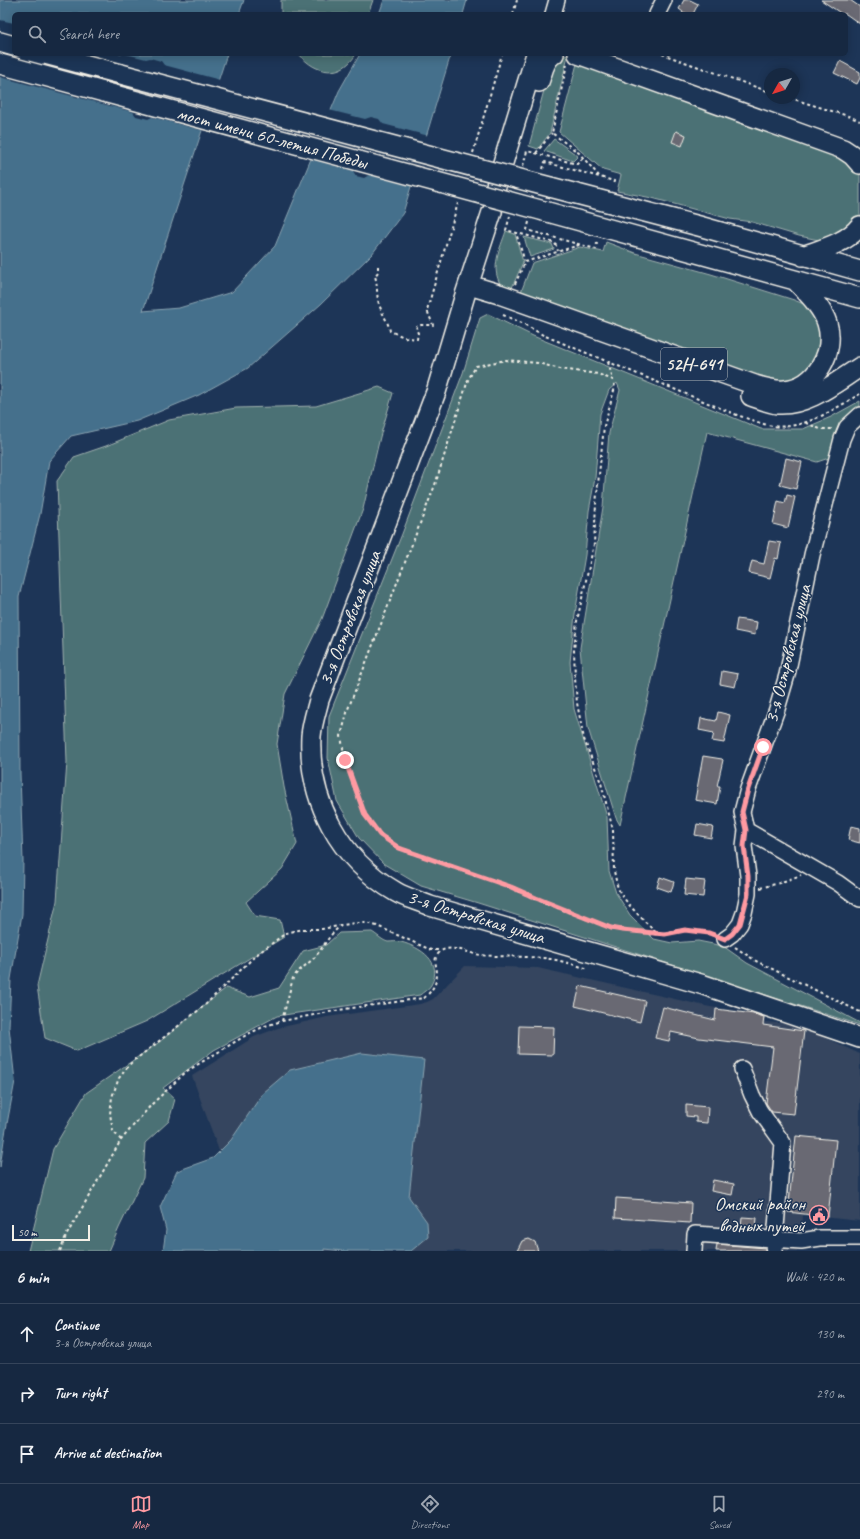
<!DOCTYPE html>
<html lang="en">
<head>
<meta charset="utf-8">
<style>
	:root { --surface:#162841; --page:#23344c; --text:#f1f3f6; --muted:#9ea6b1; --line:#35445a; --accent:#ff9aa2 }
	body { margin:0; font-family:Caveat,sans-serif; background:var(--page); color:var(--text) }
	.compass { position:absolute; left:764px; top:68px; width:36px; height:36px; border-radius:50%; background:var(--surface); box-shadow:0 2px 10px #0003; rotate:231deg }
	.scale { position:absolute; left:12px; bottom:10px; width:78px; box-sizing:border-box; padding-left:4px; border:2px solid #f4f1e8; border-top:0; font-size:11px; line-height:14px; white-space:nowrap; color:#f4f1e8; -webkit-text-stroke:3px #1d3557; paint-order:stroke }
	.stop { position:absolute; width:12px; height:12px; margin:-9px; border:3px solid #ff9aa2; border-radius:50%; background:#fff }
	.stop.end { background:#ff9aa2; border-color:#fff; box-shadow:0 1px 4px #0008 }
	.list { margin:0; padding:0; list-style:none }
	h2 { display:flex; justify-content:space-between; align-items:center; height:52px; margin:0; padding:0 16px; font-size:17px }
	h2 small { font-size:13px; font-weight:400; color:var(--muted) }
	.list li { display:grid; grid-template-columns:26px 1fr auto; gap:12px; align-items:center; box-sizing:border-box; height:60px; padding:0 16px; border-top:1px solid var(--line) }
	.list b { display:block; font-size:15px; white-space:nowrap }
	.list p { margin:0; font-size:13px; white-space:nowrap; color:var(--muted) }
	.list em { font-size:13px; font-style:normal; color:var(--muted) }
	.icon { flex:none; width:22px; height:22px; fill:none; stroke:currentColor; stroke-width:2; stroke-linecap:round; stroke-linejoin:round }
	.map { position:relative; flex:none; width:860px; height:1251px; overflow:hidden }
	.search { position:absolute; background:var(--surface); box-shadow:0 2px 10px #0003; left:12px; right:12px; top:12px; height:44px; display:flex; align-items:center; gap:10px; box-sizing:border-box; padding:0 14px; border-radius:6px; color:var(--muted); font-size:15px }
	.sheet { height:232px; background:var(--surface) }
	nav { display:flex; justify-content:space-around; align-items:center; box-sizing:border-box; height:56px; border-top:1px solid var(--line); background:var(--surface); font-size:11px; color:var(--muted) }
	nav a { display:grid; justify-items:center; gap:2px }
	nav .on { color:var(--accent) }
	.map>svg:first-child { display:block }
</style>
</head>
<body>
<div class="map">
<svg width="860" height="1251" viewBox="0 0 860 1251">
	<rect width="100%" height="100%" fill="#1d3557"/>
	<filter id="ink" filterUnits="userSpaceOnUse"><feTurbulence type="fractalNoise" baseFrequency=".025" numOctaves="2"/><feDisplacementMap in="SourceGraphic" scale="8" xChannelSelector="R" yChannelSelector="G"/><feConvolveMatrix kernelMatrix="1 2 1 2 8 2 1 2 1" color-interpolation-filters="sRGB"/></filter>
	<g filter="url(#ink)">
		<path fill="#34455f" d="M465,966L538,968L710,1007L765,1014V1022L805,1025L804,1028L860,1054V1221L803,1215L801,1251H255L192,1076L254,1037L278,1028L327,1017L420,1004L427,1002L433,999Z"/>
		<path fill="#4b7174" stroke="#a0b1ae" d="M281,0H373L368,14H281Z
			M299,54H356C342,78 316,75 299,54Z
			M568,55L550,133L538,149L529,146L550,68L561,57Z
			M579,56L835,153L858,170L860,175V215L855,223L830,239L819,240L799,236L752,222L730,219L652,198L617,191L621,175L603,170L559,132Z
			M554,139L578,156L573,161L544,151Z
			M506,231L515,234L523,262L511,290L501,285C490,268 500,249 506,231Z
			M524,237L552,244L554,249L530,257Z
			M606,242L635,253L711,274L794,300L806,305L820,324L822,349L803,377L772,385L521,292L532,263L580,247L603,252Z
			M488,314L533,336L761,429H803L831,417L860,401V411L844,422L829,458L817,462L707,432L620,825L616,818L588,728L580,648L603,507L609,433L620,390L617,383L609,390L600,414L595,478L589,511L585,555L575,614L570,662L574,709L607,817L609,871L616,893L630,915L654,939L672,943L698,941L723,946L747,963L860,1023V1025L478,903L421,886L384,864L359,838L337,801L328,758L329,716L402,534L463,373L480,318Z
			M379,387L393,393L380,437L363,509L322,619L285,694L277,744L284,787L297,844L282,869L246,902L255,916L280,920L284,937L147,1021L77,1051L45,1038L37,986L57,901L67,762L57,481L74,457L106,446L169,420L236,408L316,406Z
			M372,932C377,935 383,941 388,942C392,942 397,941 401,942C420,947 444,962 431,985C429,989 423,992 420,995L277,1016L214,1050L163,1088L175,1099L169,1121L145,1143L143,1178L119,1228L109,1251H28L53,1149L86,1093L158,1043L226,988L250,997L279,988L303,951L326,945L339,933Z"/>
		<path fill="#45708c" stroke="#8ba4b1" d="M0,0H244L239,14H14V54H227L143,311L179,308L232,292L275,246L339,91L360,54H451L403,213L372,254L321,304L248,368L199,395L137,421L71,436L49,461L40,514L19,597L20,774L23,861L22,914L11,979L9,1027L15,1081L4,1140L0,1167Z
			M384,0H467L463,14H379Z
			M362,1053L424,1060L409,1197L427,1222L428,1237L411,1251H343L324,1249V1251H163L166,1230L160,1207L177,1171L213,1158L231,1140L263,1093L290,1070Z"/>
		<path fill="#1d3557" d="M0,20L14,23V54H126L146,59L150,58L161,61L164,65L220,80L204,131L152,117L148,119L136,116L133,112L0,77Z
			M329,110L365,119L371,117L379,119L383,124L429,136L413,187L369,175L364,178L356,176L353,171L309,159Z"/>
		<path fill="#696973" stroke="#f4f1e8" d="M684,0H690L698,4L693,14H682L683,12L679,9Z
			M821,0H850L860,7V24L846,14H842Z
			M840,61L860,72V78L857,84L834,73Z
			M676,131L686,135L682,146L672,142Z
			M786,458L802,462L796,489L780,485Z
			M787,495L795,497L788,528L773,524L778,501L785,503Z
			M769,541L781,543L778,559L775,558L770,578L749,573L752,561L764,564Z
			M737,619L757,622L755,635L735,631Z
			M722,671L738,674L735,687L720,684Z
			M718,712L730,715L724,743L712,741L714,733L699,730L701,718L716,721Z
			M703,756L722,759L723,760L717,786H720L717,804L695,800Z
			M697,824L713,827L711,838L695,835Z
			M851,826L860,828V843L848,840Z
			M660,877L674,882L671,892L657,887Z
			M686,879L705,881L703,897L684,895Z
			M580,986L645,1001L640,1022L575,1006Z
			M663,1007L715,1020L716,1009L754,1014L764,1017L763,1025L804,1031L794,1114L772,1112L766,1103L773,1047L699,1038L671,1032L669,1041L655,1038Z
			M519,1026L554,1027L553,1055L518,1054Z
			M686,1105L708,1107L707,1123L696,1122V1117L686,1116Z
			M796,1136L836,1140L828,1217L788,1212Z
			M713,1180L734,1184L732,1195L711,1191Z
			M616,1198L691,1203L690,1223L615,1218Z
			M742,1217L757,1218L756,1227L741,1226Z
			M529,1239L535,1242L538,1251H517L522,1241Z
			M717,1244L765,1248V1251H716Z"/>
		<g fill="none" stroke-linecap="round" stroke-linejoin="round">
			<path stroke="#3d516d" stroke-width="19" stroke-dasharray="19 10" stroke-linecap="butt" d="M492,212L502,200L513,160"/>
			<g stroke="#f4f1e8" stroke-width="18">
				<path id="minor" d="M553,14L557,0
					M657,14L664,0
					M746,830L838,883L860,899
					M725,939L732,934L740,924L744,913L748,894V876L744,846L746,830L742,812L748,789L777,709L787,675L812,555L842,439L847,427L860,415
					M742,1069L752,1095L760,1111L783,1143L774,1251
					M694,1251L695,1234L801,1241L820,1238H860"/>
			</g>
			<g stroke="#f4f1e8" stroke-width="22">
				<path id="major" d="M0,42L14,46
					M578,54L843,149L852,155L860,164
					M539,82C543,72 544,59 554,54
					M550,187L699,226L860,271
					M492,199L536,54
					M544,211L860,298
					M492,212L465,295L436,392L319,700C316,712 312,724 311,736C308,800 339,859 396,892C406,898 419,901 430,906L704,985L860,1038
					M803,256C822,249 847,243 860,226
					M469,285L499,294L755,385C765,388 775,391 785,390C816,387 836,352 827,323C822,307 807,293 796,281
					M751,396C760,399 769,403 778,404C808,406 836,382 860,367"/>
			</g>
			<path stroke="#f4f1e8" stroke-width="2" stroke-dasharray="3 3" stroke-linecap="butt" d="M513,14L517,0
				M662,54L770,92
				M567,64L552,133L579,153L599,176
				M790,98L848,116L860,121
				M473,153L502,54
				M536,153L552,133
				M523,166L527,151L577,164L583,158
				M543,169L545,162L614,181L613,185
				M510,216L506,230L555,243L558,251
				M529,222L527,230L596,249L597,243
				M525,262L579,245
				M378,266V272L375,276C378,286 376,294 379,304C382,314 388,321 390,331L404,337L417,339L418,333L416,329L417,326L421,325H433L427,310L458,203
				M515,284L525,262L516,233
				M503,315L522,323L543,335L737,415C749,419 761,424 773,426C805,430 834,409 860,394
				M608,362L613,380
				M806,423L820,429H832
				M760,888L779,883L801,875
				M657,934L622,930L611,928L536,899L511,887L399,848L381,835L365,815L345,760L341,736L348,709L435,485L468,380L476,366L506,360L538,363L560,369L598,374L613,380L615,387L604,426L596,504L594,544L577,621L574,650L575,678L577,703L584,739L601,783L613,830L614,871L617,885L620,893L630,906L657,934C667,934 676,930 686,930C695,930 706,932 714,935
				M735,947L756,961L860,1012
				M282,1021L293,978C299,969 307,965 314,958C324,947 329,934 341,926
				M121,1140L113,1131L110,1114L112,1097L119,1078L131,1063L204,1006L256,955L286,933L303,929H322L354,923H366L377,926L431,950H441
				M60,1251L66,1236L121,1140L152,1104L187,1071L248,1034L265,1026L282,1021L345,1009L424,998C431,992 437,984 437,974C437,965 432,959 440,952C450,943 469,954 481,955C501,957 522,956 542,958C558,959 574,965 589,969"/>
			<use href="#minor" stroke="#1d3557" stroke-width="15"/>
			<use href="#major" stroke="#1d3557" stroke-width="19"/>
			<g stroke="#f4f1e8" stroke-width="22" stroke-linecap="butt">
				<path id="major-bridge" d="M45,54L550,187
					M0,64L544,211"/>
			</g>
			<use href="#major-bridge" stroke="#1d3557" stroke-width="19"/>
		</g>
	</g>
	<g fill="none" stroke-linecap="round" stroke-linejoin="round" filter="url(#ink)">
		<path stroke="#ff9aa2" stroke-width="5" d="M345,760L365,815L380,835L399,848L511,887L536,898L611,928L622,930L665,934L685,930L709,933L725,939L732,934L740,924L748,894V876L744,846L746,830L742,812L748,789L763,747"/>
	</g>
	<defs>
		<g id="civic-ring" transform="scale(1)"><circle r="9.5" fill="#1d3557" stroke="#ff9aa2" stroke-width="1.5"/><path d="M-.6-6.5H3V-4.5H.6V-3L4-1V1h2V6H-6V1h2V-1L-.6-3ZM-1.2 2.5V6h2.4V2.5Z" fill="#ff9aa2"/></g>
	</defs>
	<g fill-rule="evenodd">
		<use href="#civic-ring" x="819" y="1215"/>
	</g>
	<g text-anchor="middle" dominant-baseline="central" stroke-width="3" stroke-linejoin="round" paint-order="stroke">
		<rect fill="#1d3557" stroke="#b4b9bc" stroke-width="1" x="661" y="348" width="66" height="32" rx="3"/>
		<g font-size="18" font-weight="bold" fill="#f4f1e8">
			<text x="694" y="364">52Н-641</text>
		</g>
		<g font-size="19" fill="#f4f1e8" stroke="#1d3557">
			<text transform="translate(272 138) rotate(15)">мост имени 60-летия Победы</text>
			<text transform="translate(350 618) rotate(-69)">3-я Островская улица</text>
			<text transform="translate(788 654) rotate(-76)">3-я Островская улица</text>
			<text transform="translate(476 917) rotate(17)">3-я Островская улица</text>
		</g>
		<g font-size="19" fill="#f4f1e8" stroke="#1d3557" text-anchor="end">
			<text x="805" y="1204">Омский район<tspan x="805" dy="22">водных путей</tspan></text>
		</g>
	</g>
</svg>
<svg class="compass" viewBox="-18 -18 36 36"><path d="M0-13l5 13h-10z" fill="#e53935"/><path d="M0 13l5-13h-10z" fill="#9ea6b1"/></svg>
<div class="scale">50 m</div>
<div class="stop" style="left:763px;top:747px"></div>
<div class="stop end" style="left:345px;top:760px"></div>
<div class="search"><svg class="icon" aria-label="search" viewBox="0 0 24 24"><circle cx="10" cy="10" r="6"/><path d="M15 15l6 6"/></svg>Search here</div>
</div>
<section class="sheet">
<h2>6 min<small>Walk · 420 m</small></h2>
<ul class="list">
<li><svg class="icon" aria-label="ahead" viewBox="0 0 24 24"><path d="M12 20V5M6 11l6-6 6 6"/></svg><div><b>Continue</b><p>3-я Островская улица</p></div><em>130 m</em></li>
<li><svg class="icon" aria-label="right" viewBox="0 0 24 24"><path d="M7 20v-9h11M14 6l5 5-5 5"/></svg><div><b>Turn right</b></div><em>290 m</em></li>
<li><svg class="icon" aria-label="arrive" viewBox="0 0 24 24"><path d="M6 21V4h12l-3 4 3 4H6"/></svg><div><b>Arrive at destination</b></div></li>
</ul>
</section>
<nav>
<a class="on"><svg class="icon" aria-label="map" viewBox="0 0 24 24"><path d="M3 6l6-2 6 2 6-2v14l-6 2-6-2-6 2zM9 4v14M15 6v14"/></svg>Map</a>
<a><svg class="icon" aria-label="directions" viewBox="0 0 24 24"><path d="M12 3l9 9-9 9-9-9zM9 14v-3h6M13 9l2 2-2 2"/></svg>Directions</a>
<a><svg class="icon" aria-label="saved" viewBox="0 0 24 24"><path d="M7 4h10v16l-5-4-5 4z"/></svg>Saved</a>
</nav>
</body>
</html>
